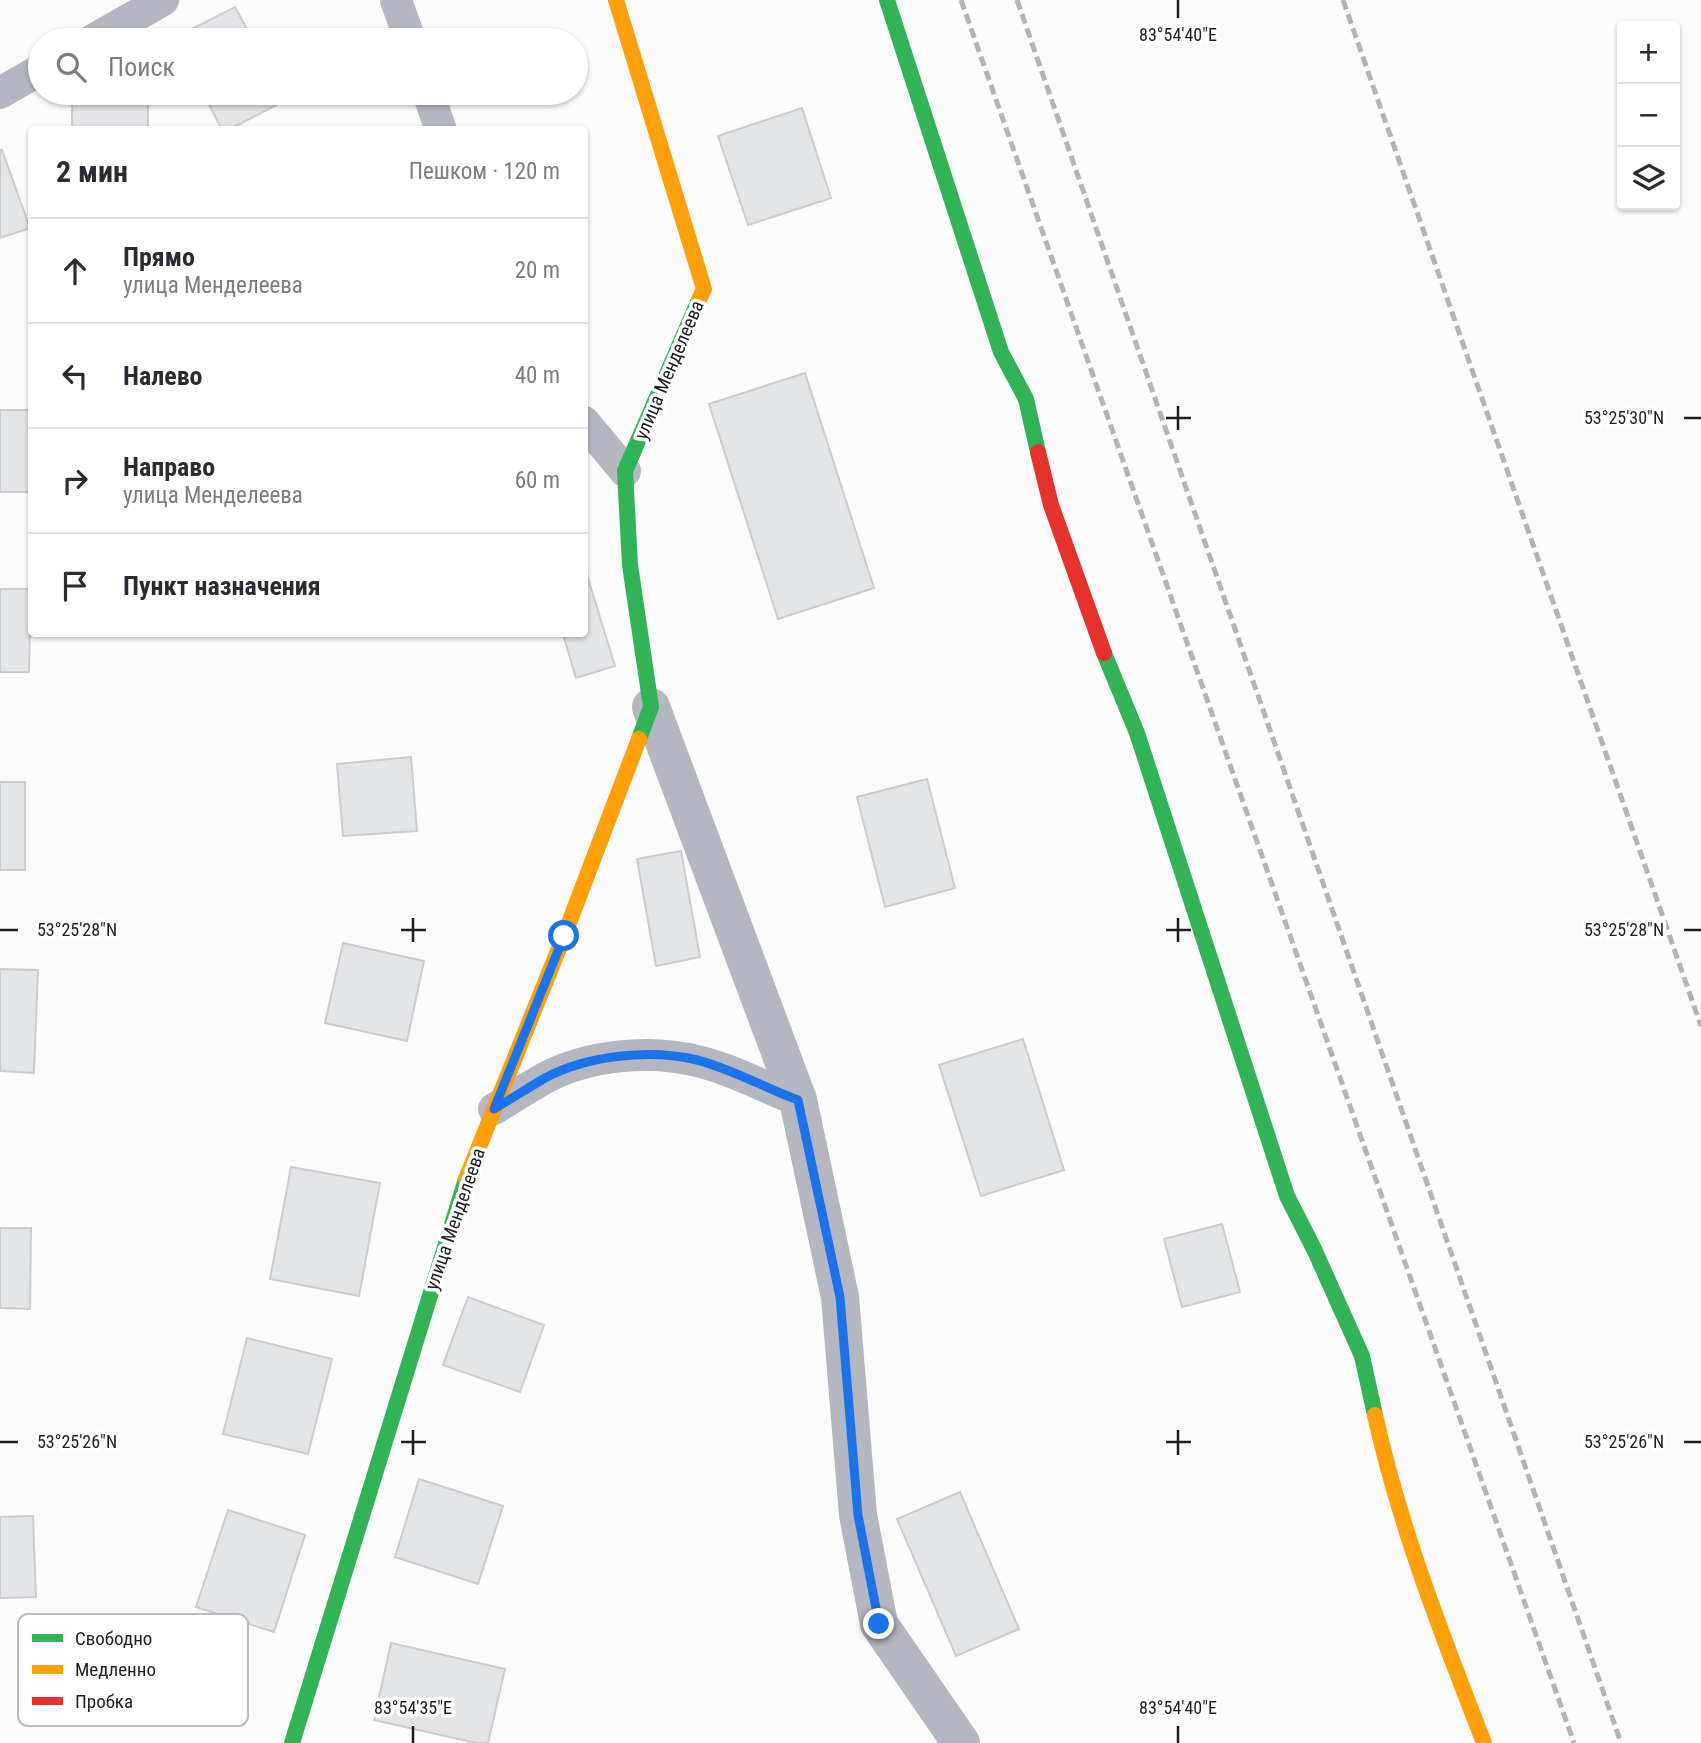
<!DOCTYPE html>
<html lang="ru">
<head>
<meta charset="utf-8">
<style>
	:root { --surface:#fff; --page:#f2f2f3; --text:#2b2b33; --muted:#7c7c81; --line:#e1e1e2 }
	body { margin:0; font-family:"Roboto Condensed",sans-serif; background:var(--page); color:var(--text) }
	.controls { position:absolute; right:21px; top:21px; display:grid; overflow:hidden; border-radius:7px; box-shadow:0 2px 5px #0004 }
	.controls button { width:63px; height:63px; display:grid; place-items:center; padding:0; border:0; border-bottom:2px solid var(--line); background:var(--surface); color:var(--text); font:35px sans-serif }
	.stop { position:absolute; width:21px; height:21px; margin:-16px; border:5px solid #1a73e8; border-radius:50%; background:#fff }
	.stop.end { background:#1a73e8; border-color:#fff; box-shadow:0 2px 7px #0008 }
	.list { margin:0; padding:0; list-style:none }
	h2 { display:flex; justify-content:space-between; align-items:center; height:91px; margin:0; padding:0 28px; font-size:30px }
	h2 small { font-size:23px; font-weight:400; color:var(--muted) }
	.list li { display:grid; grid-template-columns:46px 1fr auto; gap:21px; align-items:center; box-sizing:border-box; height:105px; padding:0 28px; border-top:2px solid var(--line) }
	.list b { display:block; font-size:26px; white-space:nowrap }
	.list p { margin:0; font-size:23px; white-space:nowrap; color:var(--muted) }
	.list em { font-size:23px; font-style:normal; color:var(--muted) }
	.icon { flex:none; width:38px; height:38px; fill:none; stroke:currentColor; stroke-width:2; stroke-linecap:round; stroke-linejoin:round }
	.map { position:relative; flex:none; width:1701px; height:1743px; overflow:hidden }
	.search { position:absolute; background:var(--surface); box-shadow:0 2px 5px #0004; left:28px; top:28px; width:560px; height:77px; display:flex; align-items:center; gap:18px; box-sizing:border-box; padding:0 24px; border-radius:38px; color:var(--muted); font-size:26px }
	.panel { position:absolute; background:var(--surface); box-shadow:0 2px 5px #0004; left:28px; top:126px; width:560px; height:511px; border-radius:7px }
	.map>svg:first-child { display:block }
</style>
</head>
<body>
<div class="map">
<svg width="1701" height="1743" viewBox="0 0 1701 1743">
	<rect width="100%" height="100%" fill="#fbfbfb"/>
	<path fill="#e3e4e8" stroke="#cbccd0" stroke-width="2" d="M235,7L253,40H175L174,38Z
		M72,93H148V130H72Z
		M203,93H280L284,101L228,130H222Z
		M802,108L831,198L748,225L718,136Z
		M0,150H2L30,228L0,238Z
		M805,373L874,588L778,619L709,404Z
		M0,410H30L32,492H0Z
		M584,565L615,666L576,678L563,634H584Z
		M0,589H31L29,672H0Z
		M411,757L417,831L343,836L337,764Z
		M927,779L955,888L885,907L857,797Z
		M0,782H25V870H0Z
		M681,851L700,957L656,966L637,859Z
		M343,943L424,961L407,1041L325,1023Z
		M0,969L38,970L34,1073L0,1071Z
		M1023,1039L1064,1170L981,1196L939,1065Z
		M291,1167L380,1183L359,1296L270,1279Z
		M1222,1224L1240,1292L1182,1307L1164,1239Z
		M0,1228H31L30,1309L0,1308Z
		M468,1297L544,1325L520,1392L443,1365Z
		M247,1338L332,1359L308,1454L223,1434Z
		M419,1479L503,1506L478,1584L395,1557Z
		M960,1492L1019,1629L956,1656L897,1519Z
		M228,1510L305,1535L274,1632L196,1607Z
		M33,1516L36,1597L0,1598V1517Z
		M391,1643L505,1669L488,1743H476L374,1720Z"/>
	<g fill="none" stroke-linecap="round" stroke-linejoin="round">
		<path stroke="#b4b6c0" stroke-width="32" d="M396,0L410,40
			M93,40L163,0
			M0,93L40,70
			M428,93L441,130
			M584,422L625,471
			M494,1109C511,1099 527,1088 545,1078C588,1055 650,1049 697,1061C732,1069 765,1088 798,1100"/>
		<path stroke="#b4b6c0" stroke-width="38" d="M651,707L798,1100L840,1297L858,1515L879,1624L961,1743"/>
		<path stroke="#30b455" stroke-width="16" d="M887,0L1001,352L1026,399L1038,452
			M1104,653L1137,733L1287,1196L1314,1249L1362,1356L1375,1415
			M639,739L651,707L630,565L625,471L699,300
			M292,1743L466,1179"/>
		<path stroke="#ff9f0a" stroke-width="16" d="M616,0L704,289L699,300
			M466,1179L564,936L639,739
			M1375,1415C1400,1528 1442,1635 1484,1743"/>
		<path stroke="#e5322d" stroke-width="16" d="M1038,452L1051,505L1104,653"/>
		<path stroke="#b3b4ba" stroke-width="5" stroke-dasharray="10 5" stroke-linecap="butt" d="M961,0L1574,1743
			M1017,0L1621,1743
			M1343,0L1701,1026"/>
	</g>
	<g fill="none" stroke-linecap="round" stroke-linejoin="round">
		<path stroke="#1a73e8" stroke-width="9" d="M564,936L494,1109C511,1099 528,1088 545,1078C588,1055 650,1049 697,1060C732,1069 765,1088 798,1100L840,1297L858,1515L879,1624"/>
	</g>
	<path fill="none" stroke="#1c1e26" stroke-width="2.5" d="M1178,0V18M1178,406V430M1166,418H1191M1684,418H1701M413,918V942M1178,918V942M0,930H18M401,930H426M1166,930H1191M1684,930H1701M413,1430V1455M1178,1430V1455M0,1442H18M401,1442H426M1166,1442H1191M1684,1442H1701M413,1726V1743M1178,1726V1743"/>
	<g text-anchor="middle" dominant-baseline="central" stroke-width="7" stroke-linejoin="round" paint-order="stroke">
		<g font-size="19" fill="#1c1e26" stroke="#fff">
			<text transform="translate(669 370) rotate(-67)">улица Менделеева</text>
			<text transform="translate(455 1219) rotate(-71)">улица Менделеева</text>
		</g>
	</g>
	<rect x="18" y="1614" width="230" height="112" rx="10" fill="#fff" stroke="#bbbcbe" stroke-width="2"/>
	<rect x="32" y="1634" width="31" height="8" fill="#30b455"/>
	<rect x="32" y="1665" width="31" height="9" fill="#ff9f0a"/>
	<rect x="32" y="1697" width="31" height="8" fill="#e5322d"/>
	<g font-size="19" fill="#1c1e26">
		<text x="75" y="1645">Свободно</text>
		<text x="75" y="1676">Медленно</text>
		<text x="75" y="1708">Пробка</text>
	</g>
	<g font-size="18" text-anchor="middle" fill="#1c1e26" stroke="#fff" stroke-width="7" stroke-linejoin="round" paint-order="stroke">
		<text x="1178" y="41">83°54'40"E</text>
		<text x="1624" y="424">53°25'30"N</text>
		<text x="77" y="936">53°25'28"N</text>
		<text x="1624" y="936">53°25'28"N</text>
		<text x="77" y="1448">53°25'26"N</text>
		<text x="1624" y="1448">53°25'26"N</text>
		<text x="413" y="1714">83°54'35"E</text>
		<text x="1178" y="1714">83°54'40"E</text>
	</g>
</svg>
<div class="controls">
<button>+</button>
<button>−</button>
<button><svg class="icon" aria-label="layers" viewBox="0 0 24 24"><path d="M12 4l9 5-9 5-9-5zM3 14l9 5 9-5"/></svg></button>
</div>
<div class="stop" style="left:564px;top:936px"></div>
<div class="stop end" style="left:879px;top:1624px"></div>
<div class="search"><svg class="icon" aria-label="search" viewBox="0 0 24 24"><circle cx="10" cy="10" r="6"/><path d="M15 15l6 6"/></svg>Поиск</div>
<section class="panel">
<h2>2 мин<small>Пешком · 120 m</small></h2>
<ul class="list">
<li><svg class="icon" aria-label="ahead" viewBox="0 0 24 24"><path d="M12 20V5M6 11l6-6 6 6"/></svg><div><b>Прямо</b><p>улица Менделеева</p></div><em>20 m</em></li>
<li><svg class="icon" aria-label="left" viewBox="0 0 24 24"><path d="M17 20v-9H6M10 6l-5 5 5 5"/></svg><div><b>Налево</b></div><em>40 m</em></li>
<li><svg class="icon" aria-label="right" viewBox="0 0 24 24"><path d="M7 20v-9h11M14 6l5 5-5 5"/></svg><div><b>Направо</b><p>улица Менделеева</p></div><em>60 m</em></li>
<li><svg class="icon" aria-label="arrive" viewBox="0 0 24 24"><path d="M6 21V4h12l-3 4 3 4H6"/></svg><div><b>Пункт назначения</b></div></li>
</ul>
</section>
</div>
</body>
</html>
